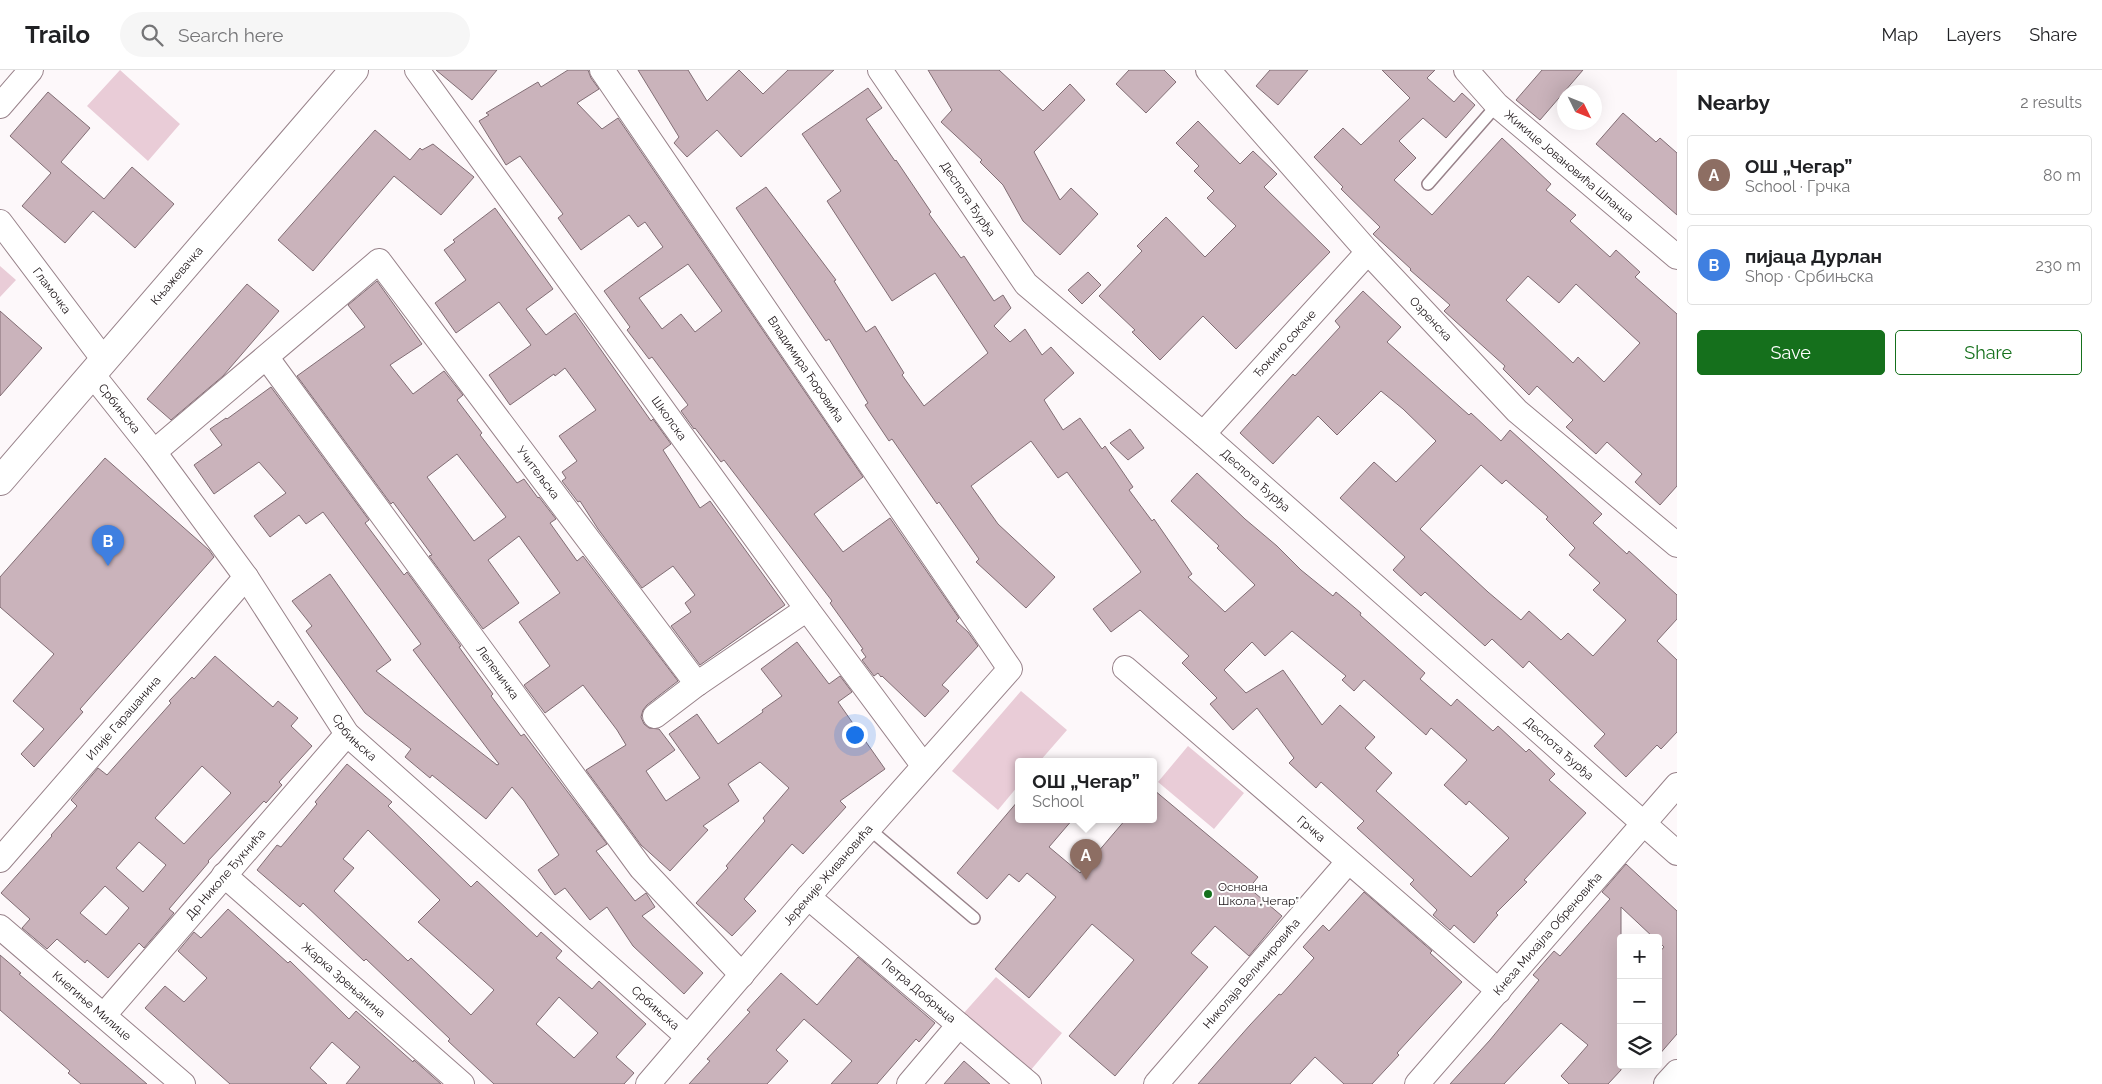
<!DOCTYPE html>
<html lang="en">
<head>
<meta charset="utf-8">
<style>
	:root { --surface:#fff; --page:#f6f6f6; --text:#202124; --muted:#757577; --line:#e0e0e0; --accent:#15701c }
	body { margin:0; font-family:Raleway,sans-serif; background:var(--page); color:var(--text) }
	.controls { position:absolute; right:15px; bottom:15px; display:grid; overflow:hidden; border-radius:5px; box-shadow:0 5px 20px #0002 }
	.controls button { width:45px; height:45px; display:grid; place-items:center; padding:0; border:0; border-bottom:1px solid var(--line); background:var(--surface); color:var(--text); font:25px sans-serif }
	.compass { position:absolute; left:1557px; top:15px; width:45px; height:45px; border-radius:50%; background:var(--surface); box-shadow:0 5px 20px #0002; rotate:133deg }
	.you { position:absolute; left:854px; top:664px; width:18px; height:18px; margin:-12px; border:4px solid #fff; border-radius:50%; background:#1a73e8; box-shadow:0 0 0 8px #1a73e833 }
	.badge { display:grid; place-items:center; width:32px; height:32px; border-radius:50%; background:var(--accent); color:#fff; font-size:16px; font-weight:700 }
	.pin { position:absolute; translate:-50% -41px; filter:drop-shadow(0 1px 2px #0008) }
	.pin::after { content:''; position:absolute; top:26px; width:18px; height:15px; background:inherit; clip-path:polygon(0 0,100% 0,50% 100%) }
	.popup { position:absolute; left:1015px; top:688px; width:142px; height:65px; box-sizing:border-box; display:grid; place-content:center; border-radius:5px; background:var(--surface); filter:drop-shadow(0 1px 4px #0005); font-size:16px; white-space:nowrap; color:var(--muted) }
	.popup b { font-size:19px; color:var(--text) }
	.popup::after { content:''; position:absolute; left:50%; top:100%; margin-left:-10px; border:10px solid transparent; border-top-color:var(--surface) }
	.list { margin:0; padding:0; list-style:none }
	h2 { display:flex; justify-content:space-between; align-items:center; height:65px; margin:0; padding:0 20px; font-size:21px }
	h2 small { font-size:16px; font-weight:400; color:var(--muted) }
	.list li { display:grid; grid-template-columns:32px 1fr auto; gap:15px; align-items:center; box-sizing:border-box; height:80px; margin:0 10px 10px; padding:0 10px; border:1px solid var(--line); border-radius:5px }
	.list b { display:block; font-size:19px; white-space:nowrap }
	.list p { margin:0; font-size:16px; white-space:nowrap; color:var(--muted) }
	.list em { font-size:16px; font-style:normal; color:var(--muted) }
	.actions { display:flex; gap:10px; padding:15px 20px }
	.actions a { flex:1; padding:11px 0; border:1px solid var(--accent); border-radius:5px; text-align:center; font-size:18px; color:var(--accent) }
	.actions .main { background:var(--accent); color:#fff }
	.icon { flex:none; width:28px; height:28px; fill:none; stroke:currentColor; stroke-width:2; stroke-linecap:round; stroke-linejoin:round }
	.map { position:relative; flex:none; width:1677px; height:1014px; overflow:hidden }
	header { display:flex; align-items:center; gap:30px; box-sizing:border-box; height:70px; padding:0 25px; background:var(--surface); border-bottom:1px solid var(--line) }
	header strong { font-size:24px }
	nav { display:flex; gap:28px; margin-inline-start:auto; font-size:18px }
	.search { width:350px; height:45px; background:var(--page); display:flex; align-items:center; gap:12px; box-sizing:border-box; padding:0 18px; border-radius:28px; color:var(--muted); font-size:19px }
	main { display:flex }
	aside { flex:1; background:var(--surface) }
	.map>svg:first-child { display:block }
</style>
</head>
<body>
<header>
<strong>Trailo</strong>
<div class="search"><svg class="icon" aria-label="search" viewBox="0 0 24 24"><circle cx="10" cy="10" r="6"/><path d="M15 15l6 6"/></svg>Search here</div>
<nav><a>Map</a><a>Layers</a><a>Share</a></nav>
</header>
<main>
<div class="map">
<svg width="1677" height="1014" viewBox="0 0 1677 1014">
	<rect width="100%" height="100%" fill="#fdf8fa"/>
	<path fill="#e9ccd7" d="M120,0L180,54L148,91L87,36Z
		M0,196L16,210L0,227Z
		M1021,621L1067,660L1040,691H1018V716L998,740L952,701Z
		M1188,676L1244,723L1214,759L1158,712Z
		M996,907L1062,963L1030,1001L963,944Z"/>
	<path fill="#cab3bb" stroke="#816d74" fill-rule="evenodd" d="M436,0H497L472,30Z
		M568,0H588L591,8L599,19L577,33L602,59L618,48L863,407L814,444L843,482L890,448L959,548L956,551L968,562L978,576L942,615L949,621L925,647L882,606L881,607L878,603L874,606L862,590L866,587L861,580L863,579L830,533L832,531L724,390L721,392L695,358L694,359L681,341L688,335L652,287L649,289L627,260L630,257L604,221L663,177L645,152L638,157L629,145L581,180L558,148L563,144L520,86L506,95L479,51L489,45L486,43L538,12L541,17ZM688,194L722,241L695,262L681,244L662,259L639,228Z
		M638,0H688L707,31L739,0L763,24L788,0H834L741,87L717,60L687,87L674,73L679,67Z
		M928,0H999L1043,41L1070,14L1085,30L1034,82L1060,130L1071,118L1098,144L1060,185L1023,151L1003,115L980,92L982,90L941,52L952,40Z
		M1129,0H1164L1176,12L1146,43L1116,14Z
		M1270,0H1308L1278,35L1256,16Z
		M1382,0H1435L1427,8L1454,32L1462,23L1475,35L1446,68L1423,48L1399,71L1416,88L1394,110L1432,145L1502,68L1551,114L1546,120L1576,145L1570,151L1610,187L1616,180L1640,202L1635,207L1677,244V416L1660,435L1635,412L1642,404L1607,372L1596,384L1566,357L1573,350L1537,316L1529,325L1503,299L1505,296L1444,241L1450,235L1410,200L1411,199L1373,164L1380,157L1341,119L1343,117L1314,87L1343,58L1361,75L1410,28ZM1528,206L1559,233L1576,214L1640,273L1604,312L1578,287L1573,293L1506,230Z
		M1542,0H1583L1540,50L1516,30Z
		M868,18L882,38L866,49L895,91L896,90L931,142L929,144L961,188L964,186L994,231L1003,225L1011,238L994,256L1010,272L1025,259L1042,285L1051,277L1074,303L1044,330L1063,360L1080,348L1102,379L1105,376L1133,417L1129,420L1152,451L1154,449L1192,504L1188,507L1225,542L1255,515L1217,478L1219,476L1171,431L1197,403L1245,449L1277,476L1301,500L1333,526L1336,522L1361,543L1360,545L1425,603L1420,609L1451,636L1457,629L1493,661L1498,656L1526,682L1529,679L1555,704L1549,710L1586,743L1524,810L1527,812L1496,843L1498,845L1474,873L1454,855L1450,860L1433,845L1437,840L1410,814L1414,810L1357,758L1364,751L1321,712L1316,718L1289,693L1294,688L1257,638L1233,660L1210,634L1217,628L1182,593L1189,586L1140,540L1111,562L1093,539L1141,502L1067,402L1058,408L1031,371L971,416L998,454L1055,507L1026,538L976,492L979,489L939,432L937,434L892,369L889,371L865,335L868,333L829,269L826,271L736,138L766,117L836,210L834,211L866,262L875,256L904,303L902,305L924,336L988,283L935,203L892,231L827,131L841,121L802,64ZM1292,561L1346,606L1342,610L1354,621L1364,610L1426,665L1431,658L1467,690L1444,715L1466,735L1469,731L1509,768L1471,807L1376,721L1392,703L1365,678L1375,667L1340,635L1322,655L1283,600L1246,623L1224,600L1252,572L1265,586Z
		M48,22L90,58L61,92L104,129L132,97L174,134L135,178L93,141L65,173L22,136L51,103L10,66Z
		M1623,43L1656,72L1660,68L1677,83V145L1596,74Z
		M1198,51L1240,94L1253,81L1277,104L1264,117L1330,182L1236,279L1203,246L1160,290L1132,262L1135,260L1099,226L1142,181L1137,176L1166,147L1205,187L1236,156L1207,128L1214,121L1194,101L1199,96L1176,73Z
		M375,60L410,90L420,78L422,80L433,74L474,107L441,145L394,106L313,201L278,170Z
		M495,138L553,219L526,239L546,265L575,243L651,351L653,349L671,374L663,380L700,438L710,431L785,535L700,595L671,556L691,542L685,533L695,525L673,496L642,518L598,459L580,431L578,432L562,411L566,408L562,402L577,391L559,366L596,340L565,298L555,306L554,304L510,335L489,305L531,275L499,232L456,263L435,233L466,210L444,180L455,172L453,170Z
		M1088,202L1101,215L1082,234L1068,220Z
		M377,211L422,274L390,295L413,324L444,301L463,325L457,330L482,363L480,365L517,413L524,409L538,428L539,427L556,449L550,453L577,491L583,486L678,611L647,635L643,640L641,647L644,654L649,658L659,659L675,680L646,701L666,731L700,708L669,664L697,644L718,674L763,642L762,640L782,626L761,599L797,572L829,614L840,606L852,622L838,632L885,699L840,731L846,737L803,784L792,774L744,829L756,841L732,866L696,833L728,798L726,796L765,751L763,748L789,718L760,692L728,714L739,731L703,756L708,760L670,801L641,775L586,700L626,675L617,660L583,615L545,643L524,615L550,596L519,552L560,523L519,466L488,490L519,533L483,559L429,486L432,485L393,432L391,434L297,306L365,257L348,235ZM457,384L506,447L474,471L427,407Z
		M247,214L279,241L223,306L171,350L147,329Z
		M1363,221L1401,257L1387,272L1469,345L1471,343L1501,371L1510,360L1602,444L1593,453L1627,484L1629,481L1677,525V549L1657,571L1677,590V662L1661,679L1657,675L1626,707L1594,676L1605,664L1529,591L1523,598L1492,569L1485,576L1425,522L1421,526L1393,500L1405,487L1340,428L1374,392L1396,412L1436,371L1403,339L1381,321L1337,365L1318,346L1273,394L1240,363L1293,304L1295,306L1340,257L1335,251ZM1481,395L1502,414L1506,410L1548,447L1546,449L1575,478L1569,485L1600,513L1593,520L1626,550L1593,586L1568,563L1561,570L1529,541L1521,550L1488,522L1420,459Z
		M0,241L42,278L0,326Z
		M271,317L369,450L365,453L404,505L407,502L461,576L459,577L493,624L491,626L521,666L524,664L607,774L596,781L635,831L646,823L655,837L642,846L703,903L684,924L633,876L607,837L590,850L565,818L555,825L538,800L559,785L524,731L512,717L486,749L432,705L430,708L405,687L411,679L365,643L306,561L312,556L292,531L330,504L391,590L376,601L497,695L499,694L413,580L421,574L323,442L306,454L299,445L270,467L254,446L286,423L259,392L214,424L194,395L222,375L210,359L226,348L227,349Z
		M1130,359L1144,378L1128,390L1110,373Z
		M105,388L209,480L214,487L80,639L83,642L34,697L21,684L44,659L13,631L54,584L0,537V507Z
		M215,586L273,637L278,631L298,648L291,656L312,676L279,712L282,715L266,733L264,731L208,791L209,792L169,839L174,843L144,878L139,873L108,908L87,890L85,893L57,869L47,879L22,858L30,849L1,823L52,766L51,765L77,736L71,730L98,698L107,705L171,633L169,631L192,607L194,609ZM202,696L231,723L184,774L155,748ZM139,772L166,795L143,822L116,798ZM105,816L129,838L106,865L80,843Z
		M347,694L392,732L388,736L471,817L477,811L537,867L541,862L562,881L556,888L592,919L599,911L646,954L616,987L634,1003L624,1014H494L448,971L450,969L366,889L364,891L303,833L300,837L257,800L277,775L281,777L317,734L315,732ZM368,760L440,830L418,852L494,920L471,945L411,888L408,891L334,821L354,798L343,789ZM559,927L598,963L574,988L536,954Z
		M1154,720L1258,807L1249,818L1282,846L1249,886L1215,856L1191,883L1208,897L1115,1006L1069,966L1134,890L1092,854L1029,928L995,899L1056,827L1027,803L1019,812L1009,804L987,829L957,803L1018,731V749H1073L1049,777L1080,803L1126,749H1154Z
		M1626,794L1677,841V964L1658,986V884L1664,877L1658,871V868H1654L1621,837V1000L1608,1014H1569L1561,1006L1588,975L1561,953L1504,1014H1450L1490,970L1539,910L1533,905L1554,881L1560,886L1610,829L1602,822Z
		M1364,822L1432,881L1430,883L1462,912L1397,983L1399,985L1372,1014H1344L1315,987L1290,1014H1198L1250,955L1279,924L1281,925L1314,888L1303,877L1323,855L1329,861Z
		M228,839L288,893L290,891L349,949L356,941L413,992L414,990L441,1014H346L360,997L332,972L310,998L327,1014H230L145,938L165,916L184,932L207,908L178,881L194,862L201,868Z
		M0,885L21,903L19,904L147,1014H81L68,1003L70,1001L0,940Z
		M858,887L935,953L919,972L916,969L877,1014H831L852,991L804,949L776,980L788,991L767,1014H689L710,991L707,989L750,942L747,940L781,903L817,935Z
		M964,991L990,1014H944Z"/>
	<g fill="none" stroke-linecap="round" stroke-linejoin="round">
		<g stroke="#98828a" stroke-width="14">
			<path id="lane" d="M1428,114L1497,35
				M868,758L974,848"/>
		</g>
		<g stroke="#98828a" stroke-width="26">
			<g id="street">
				<path id="s1" d="M417,0L807,539L923,695"/>
				<path id="s2" d="M602,0L1010,599L808,827L648,1014"/>
				<path id="s3" d="M880,0L1026,214L1203,364L1677,783"/>
				<path id="s4" d="M1208,0L1368,182L1517,341L1677,475"/>
				<path id="s5" d="M1466,0L1497,35L1677,187"/>
				<path d="M0,36L31,0"/>
				<path id="s6" d="M0,152L104,290"/>
				<path id="s7" d="M267,288L641,798L742,905"/>
				<path id="s8" d="M92,304L154,382L246,507L347,664L688,967"/>
				<path id="s9" d="M1203,364L1368,182"/>
				<path id="s10" d="M154,382L379,191L697,614"/>
				<path id="s11" d="M1125,598L1499,921"/>
				<path d="M655,646L697,614L807,539"/>
				<path id="s12" d="M0,790L246,507"/>
				<path id="s13" d="M224,805L462,1014"/>
				<path id="s14" d="M808,827L1029,1014"/>
				<path id="s15" d="M0,857L183,1014"/>
				<path id="s16" d="M104,945L347,664"/>
				<path d="M909,1014L959,955"/>
				<path id="s17" d="M1156,1014L1348,792"/>
				<path id="s18" d="M1417,1014L1677,715"/>
				<path d="M1666,1014L1677,1002"/>
			</g>
		</g>
		<g stroke="#98828a" stroke-width="30">
			<g id="secondary">
				<path id="s19" d="M0,411L354,0"/>
			</g>
		</g>
		<use href="#lane" stroke="#fff" stroke-width="11"/>
		<use href="#street" stroke="#fff" stroke-width="24"/>
		<use href="#secondary" stroke="#fff" stroke-width="28"/>
	</g>
	<circle fill="#15701c" stroke="#fff" stroke-width="2" cx="1208" cy="824" r="5"/>
	<g text-anchor="middle" dominant-baseline="central" stroke-width="4" stroke-linejoin="round" paint-order="stroke">
		<g font-size="12" fill="#1c1417" stroke="#fff">
			<text stroke="none"><textPath href="#s5" startOffset="141">Жикице Јовановића Шпанца</textPath></text>
			<text stroke="none"><textPath href="#s3" startOffset="156">Деспота Ђурђа</textPath></text>
			<text stroke="none"><textPath href="#s19" startOffset="271">Књажевачка</textPath></text>
			<text stroke="none"><textPath href="#s6" startOffset="86">Гламочка</textPath></text>
			<text stroke="none"><textPath href="#s4" startOffset="334">Озренска</textPath></text>
			<text stroke="none"><textPath href="#s9" startOffset="122">Ђокино сокаче</textPath></text>
			<text stroke="none"><textPath href="#s2" startOffset="362">Владимира Ћоровића</textPath></text>
			<text stroke="none"><textPath href="#s8" startOffset="44">Србињска</textPath></text>
			<text stroke="none"><textPath href="#s1" startOffset="430">Школска</textPath></text>
			<text stroke="none"><textPath href="#s10" startOffset="560">Учитељска</textPath></text>
			<text stroke="none"><textPath href="#s3" startOffset="561">Деспота Ђурђа</textPath></text>
			<text stroke="none"><textPath href="#s7" startOffset="390">Лепеничка</textPath></text>
			<text stroke="none"><textPath href="#s12" startOffset="188">Илије Гарашанина</textPath></text>
			<text stroke="none"><textPath href="#s8" startOffset="449">Србињска</textPath></text>
			<text stroke="none"><textPath href="#s3" startOffset="966">Деспота Ђурђа</textPath></text>
			<text stroke="none"><textPath href="#s11" startOffset="246">Грчка</textPath></text>
			<text stroke="none"><textPath href="#s16" startOffset="186">Др Николе Ђукнића</textPath></text>
			<text transform="translate(828 805) rotate(-49)">Јеремије Живановића</text>
			<text stroke="none"><textPath href="#s18" startOffset="199">Кнеза Михајла Обреновића</textPath></text>
			<text stroke="none"><textPath href="#s17" startOffset="146">Николаја Велимировића</textPath></text>
			<text stroke="none"><textPath href="#s13" startOffset="159">Жарка Зрењанина</textPath></text>
			<text stroke="none"><textPath href="#s14" startOffset="145">Петра Добрњца</textPath></text>
			<text stroke="none"><textPath href="#s15" startOffset="121">Кнегиње Милице</textPath></text>
			<text stroke="none"><textPath href="#s8" startOffset="854">Србињска</textPath></text>
		</g>
		<g font-size="12" fill="#1c1417" stroke="#fff" text-anchor="start">
			<text x="1218" y="817">Основна<tspan x="1218" dy="14">Школа „Чегар”</tspan></text>
		</g>
	</g>
</svg>
<div class="controls">
<button>+</button>
<button>−</button>
<button><svg class="icon" aria-label="layers" viewBox="0 0 24 24"><path d="M12 4l9 5-9 5-9-5zM3 14l9 5 9-5"/></svg></button>
</div>
<svg class="compass" viewBox="-18 -18 36 36"><path d="M0-13l5 13h-10z" fill="#e53935"/><path d="M0 13l5-13h-10z" fill="#757577"/></svg>
<div class="you"></div>
<div class="pin badge" style="left:1086px;top:810px;background:#8d6e63">A</div>
<div class="popup"><b>ОШ „Чегар”</b>School</div>
<div class="pin badge" style="left:108px;top:496px;background:#3f7fe0">B</div>
</div>
<aside>
<h2>Nearby<small>2 results</small></h2>
<ul class="list">
<li><span class="badge" style="background:#8d6e63">A</span><div><b>ОШ „Чегар”</b><p>School · Грчка</p></div><em>80 m</em></li>
<li><span class="badge" style="background:#3f7fe0">B</span><div><b>пијаца Дурлан</b><p>Shop · Србињска</p></div><em>230 m</em></li>
</ul>
<div class="actions"><a class="main">Save</a><a>Share</a></div>
</aside>
</main>
</body>
</html>
